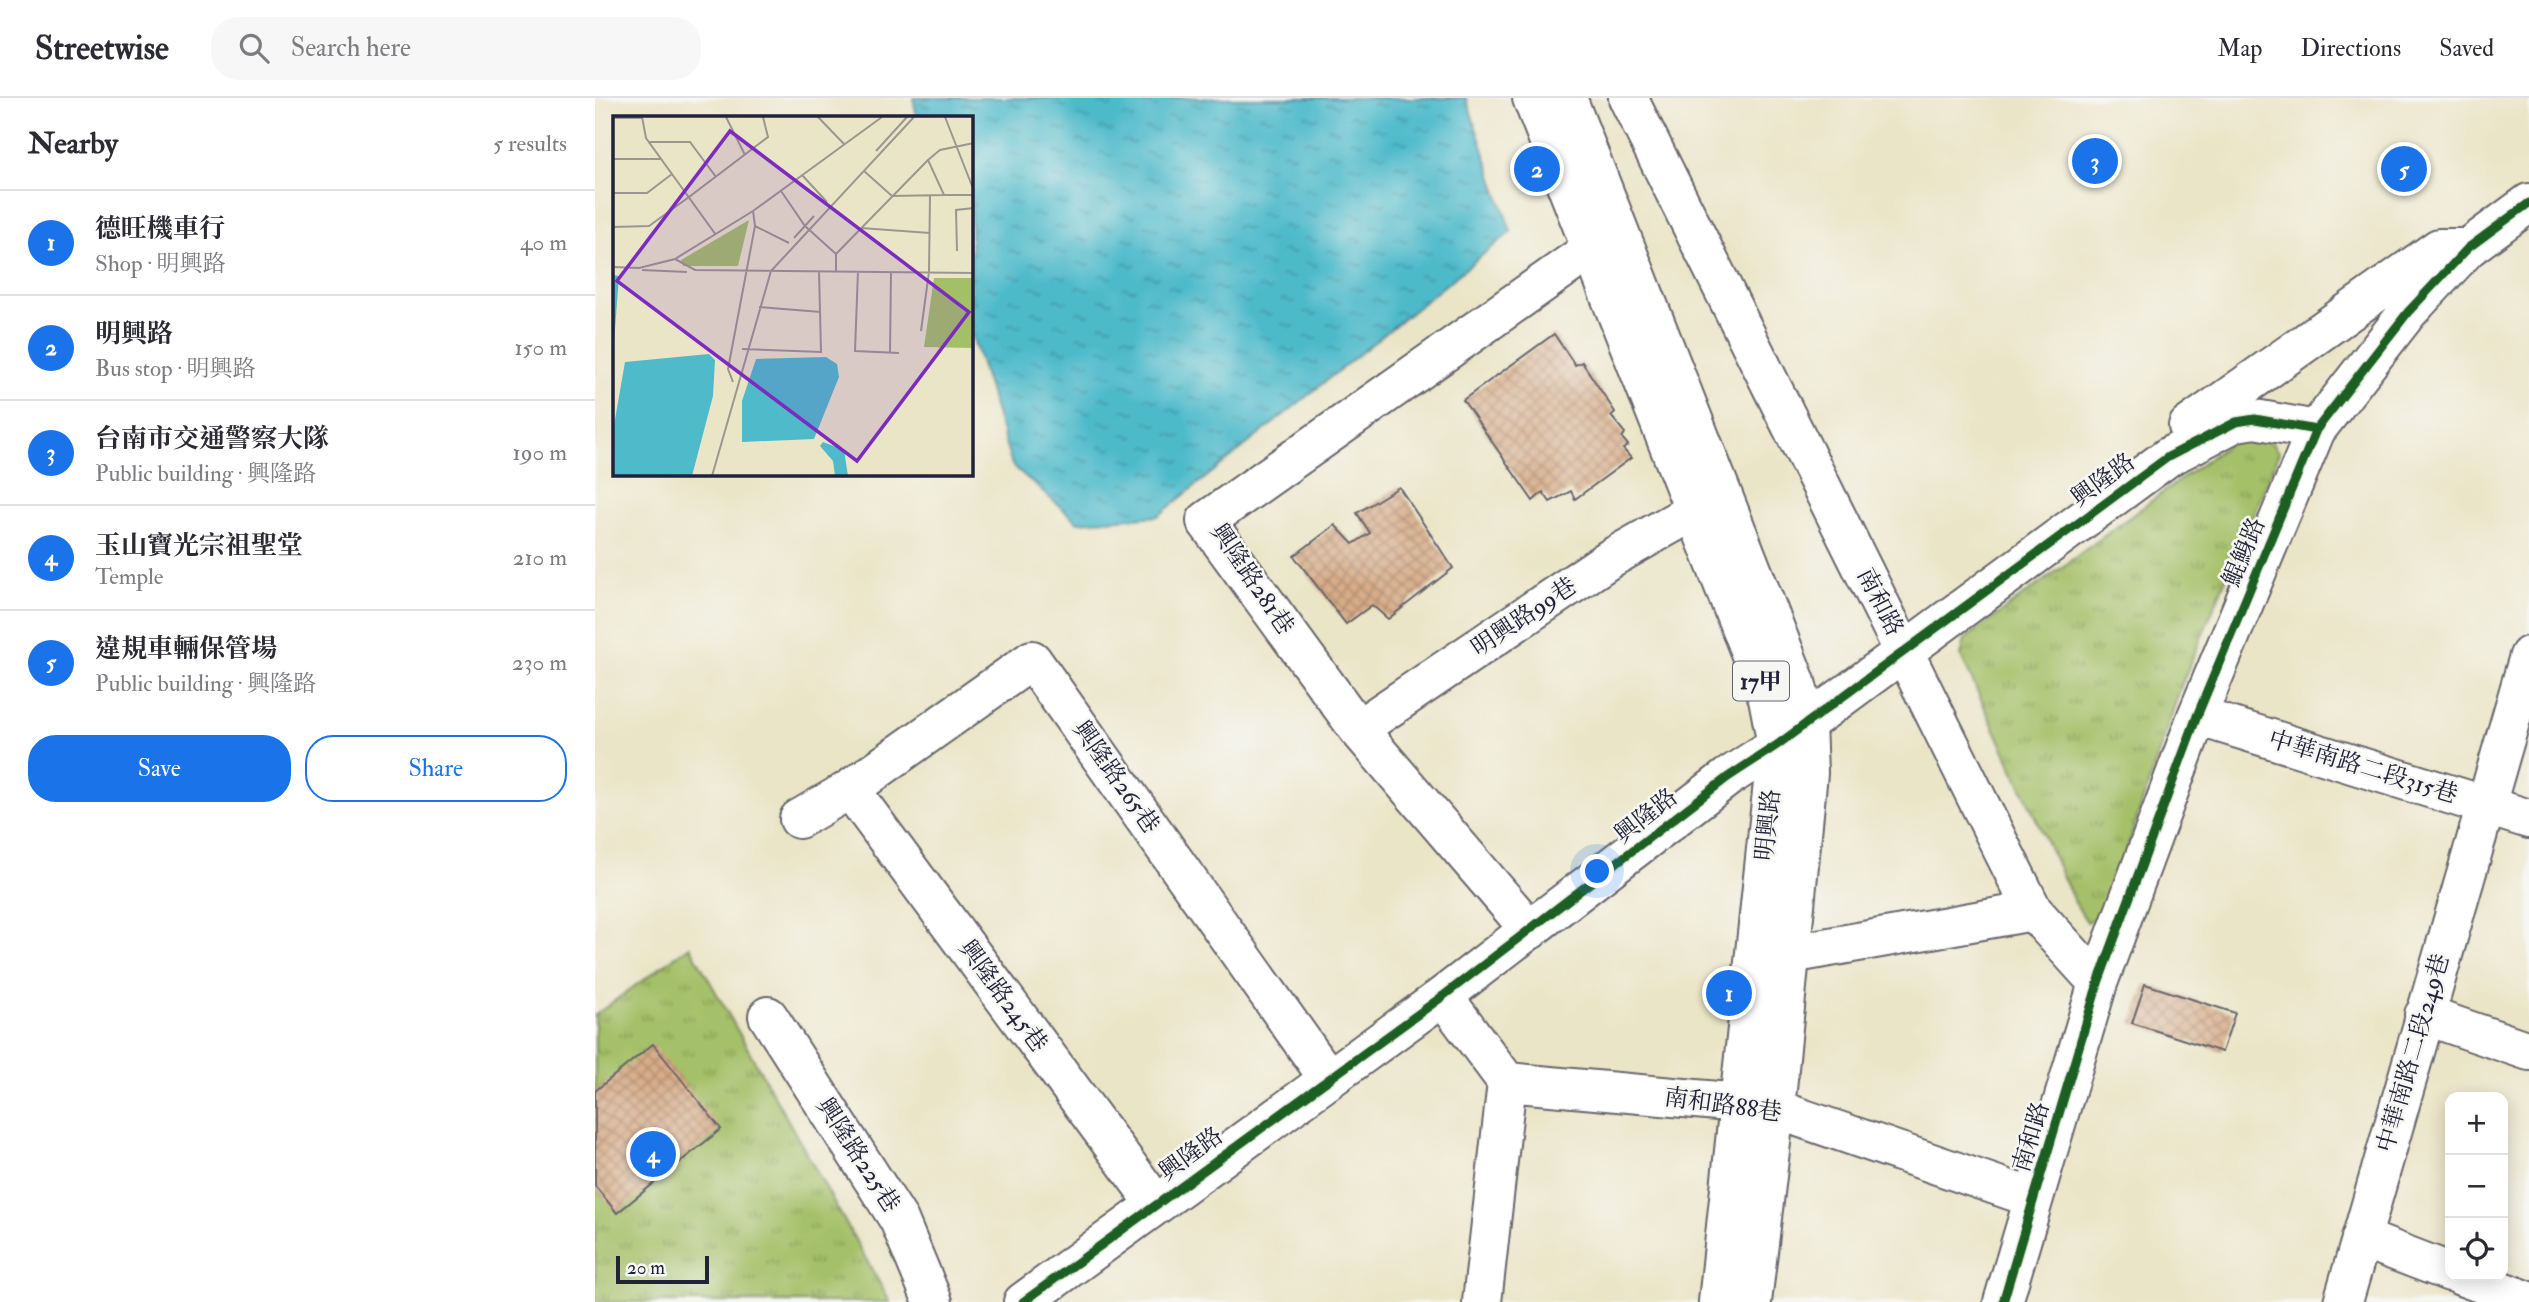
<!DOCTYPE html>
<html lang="en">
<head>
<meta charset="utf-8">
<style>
	:root { --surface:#fff; --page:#f7f7f7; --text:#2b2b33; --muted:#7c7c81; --line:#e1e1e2; --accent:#1a73e8 }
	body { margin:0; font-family:"IM FELL Double Pica","Noto Serif TC",serif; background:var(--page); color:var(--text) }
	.controls { position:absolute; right:21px; bottom:21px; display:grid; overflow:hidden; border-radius:14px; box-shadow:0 4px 18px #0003 }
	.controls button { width:63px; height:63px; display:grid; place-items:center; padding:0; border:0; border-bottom:2px solid var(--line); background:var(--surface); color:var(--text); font:35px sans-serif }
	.scale { position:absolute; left:21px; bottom:18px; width:93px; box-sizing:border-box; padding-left:7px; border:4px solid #22223b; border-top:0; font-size:19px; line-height:24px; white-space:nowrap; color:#22223b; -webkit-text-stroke:5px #f6f6f2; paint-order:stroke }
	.you { position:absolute; left:1003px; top:774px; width:24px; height:24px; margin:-18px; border:5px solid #fff; border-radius:50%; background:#1a73e8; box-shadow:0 0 0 10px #1a73e833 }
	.badge { display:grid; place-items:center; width:46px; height:46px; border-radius:50%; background:var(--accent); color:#fff; font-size:23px; font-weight:700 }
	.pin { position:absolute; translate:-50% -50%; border:4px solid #fff; box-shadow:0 2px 7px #0006 }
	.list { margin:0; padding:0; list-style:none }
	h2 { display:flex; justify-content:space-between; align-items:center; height:91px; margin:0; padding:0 28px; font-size:30px }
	h2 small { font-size:23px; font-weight:400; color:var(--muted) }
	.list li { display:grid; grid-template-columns:46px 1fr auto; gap:21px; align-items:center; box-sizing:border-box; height:105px; padding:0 28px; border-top:2px solid var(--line) }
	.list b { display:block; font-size:26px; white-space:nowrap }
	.list p { margin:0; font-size:23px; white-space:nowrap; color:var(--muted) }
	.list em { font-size:23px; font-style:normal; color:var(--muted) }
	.actions { display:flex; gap:14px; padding:21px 28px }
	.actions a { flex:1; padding:16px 0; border:2px solid var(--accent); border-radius:28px; text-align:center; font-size:24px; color:var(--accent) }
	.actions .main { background:var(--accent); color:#fff }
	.icon { flex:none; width:38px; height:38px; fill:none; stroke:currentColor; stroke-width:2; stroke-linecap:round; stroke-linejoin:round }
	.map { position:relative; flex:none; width:1934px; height:1204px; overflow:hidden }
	header { display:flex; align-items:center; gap:42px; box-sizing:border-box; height:98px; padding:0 35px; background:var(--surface); border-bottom:2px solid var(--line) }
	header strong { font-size:33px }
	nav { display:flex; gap:38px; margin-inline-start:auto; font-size:24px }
	.search { width:490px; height:63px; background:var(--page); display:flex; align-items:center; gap:18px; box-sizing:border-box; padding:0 24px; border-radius:28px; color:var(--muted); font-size:26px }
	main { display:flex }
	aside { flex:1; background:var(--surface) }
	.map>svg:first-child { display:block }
</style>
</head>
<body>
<header>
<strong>Streetwise</strong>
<div class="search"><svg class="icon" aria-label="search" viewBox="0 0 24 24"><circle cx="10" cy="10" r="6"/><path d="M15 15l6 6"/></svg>Search here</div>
<nav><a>Map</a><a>Directions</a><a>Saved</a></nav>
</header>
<main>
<aside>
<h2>Nearby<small>5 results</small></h2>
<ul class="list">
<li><span class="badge">1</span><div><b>德旺機車行</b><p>Shop · 明興路</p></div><em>40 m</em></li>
<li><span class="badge">2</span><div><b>明興路</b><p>Bus stop · 明興路</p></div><em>150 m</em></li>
<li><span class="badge">3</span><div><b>台南市交通警察大隊</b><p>Public building · 興隆路</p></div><em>190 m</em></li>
<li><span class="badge">4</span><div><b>玉山寶光宗祖聖堂</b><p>Temple</p></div><em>210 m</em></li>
<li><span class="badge">5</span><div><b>違規車輛保管場</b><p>Public building · 興隆路</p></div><em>230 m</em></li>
</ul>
<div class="actions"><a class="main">Save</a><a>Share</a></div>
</aside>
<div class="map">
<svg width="1934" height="1204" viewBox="0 0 1934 1204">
	<defs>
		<pattern id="grass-tufts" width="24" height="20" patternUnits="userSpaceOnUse" patternTransform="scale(1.75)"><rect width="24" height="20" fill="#a4c067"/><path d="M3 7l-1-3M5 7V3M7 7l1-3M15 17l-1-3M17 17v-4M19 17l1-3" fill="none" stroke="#859c56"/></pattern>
		<pattern id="water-ripples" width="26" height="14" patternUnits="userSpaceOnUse" patternTransform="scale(1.75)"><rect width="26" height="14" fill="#4ebaca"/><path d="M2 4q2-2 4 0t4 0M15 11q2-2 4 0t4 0" fill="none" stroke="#4097a5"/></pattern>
		<pattern id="building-cross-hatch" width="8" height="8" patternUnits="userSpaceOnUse" patternTransform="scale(1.75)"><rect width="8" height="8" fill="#d8ad89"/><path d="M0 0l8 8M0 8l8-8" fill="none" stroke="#af8c71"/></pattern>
	</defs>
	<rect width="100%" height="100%" fill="#f6f6f2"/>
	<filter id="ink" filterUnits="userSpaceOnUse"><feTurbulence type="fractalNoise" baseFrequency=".0143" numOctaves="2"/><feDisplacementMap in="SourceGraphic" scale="14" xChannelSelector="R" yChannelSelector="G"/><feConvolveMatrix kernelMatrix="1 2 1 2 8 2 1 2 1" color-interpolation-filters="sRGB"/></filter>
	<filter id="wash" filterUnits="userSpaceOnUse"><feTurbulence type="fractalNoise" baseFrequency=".00686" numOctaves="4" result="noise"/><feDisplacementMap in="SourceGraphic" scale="28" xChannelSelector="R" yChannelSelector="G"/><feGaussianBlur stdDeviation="1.57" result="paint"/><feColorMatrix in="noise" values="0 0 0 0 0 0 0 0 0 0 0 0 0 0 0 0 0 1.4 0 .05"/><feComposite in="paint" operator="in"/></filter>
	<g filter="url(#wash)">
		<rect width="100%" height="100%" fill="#ebe5c7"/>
		<path fill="url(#grass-tufts)" stroke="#637151" stroke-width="2" d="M1655,330L1672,339L1684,355L1587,585L1521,784L1502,819L1492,824L1479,803L1366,558L1370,541Z
			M95,848L295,1204H0V917Z"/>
		<path fill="url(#water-ripples)" stroke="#386e82" stroke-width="2" d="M318,0H871L916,134L563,418L483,424L417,367L376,234V19H322Z"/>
		<g id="blocks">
			<path fill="url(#building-cross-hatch)" d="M959,236L980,267L987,264L1020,314L1016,318L1030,335L1027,340L1033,347L1028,351L1036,360L980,401L976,393L955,404L948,394L938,403L868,302Z
				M804,389L858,470L793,521L777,507L751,526L699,458L740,427L758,446L775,435L762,415Z
				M1550,886L1640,915L1627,954L1537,925Z
				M58,946L126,1031L22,1115L0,1088V993Z"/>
		</g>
	</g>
	<g filter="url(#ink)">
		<use href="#blocks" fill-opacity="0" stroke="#68666c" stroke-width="2"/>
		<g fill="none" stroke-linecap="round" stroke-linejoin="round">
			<g stroke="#68666c" stroke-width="42">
				<path id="minor" d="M1033,0L1438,813L1503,885
					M1593,328L1844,150H1868
					M1602,618L1934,721
					M763,631L1016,460L1099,413
					M255,691L561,1106
					M204,721L255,691L437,562L733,980
					M935,832L763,631L611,423L1023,132
					M1195,856L1438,813
					M848,898L912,984L1145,1005L1180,1011L1438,1100
					M1829,917L1934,953
					M173,918L304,1122L338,1204
					M1766,1140L1855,1174
					M1866,1178L1934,1203
					M428,1204L848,898L1133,679L1182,647L1573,359L1641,324L1660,321L1721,332
					M887,1204L912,984
					M1408,1204L1503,885L1602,618L1721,332L1813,214L1873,150L1934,105
					M1748,1204L1934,558"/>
			</g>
			<g stroke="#68666c" stroke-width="42">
				<path id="major" d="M937,0L1173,600L1182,647L1123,1204
					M972,0L1201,584L1211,624L1213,675L1180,1011L1157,1204"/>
			</g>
			<use href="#minor" stroke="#fff" stroke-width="38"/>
			<use href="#major" stroke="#fff" stroke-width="38"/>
			<g stroke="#f6f6f2" stroke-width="13">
				<path id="cycleway" d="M428,1204L848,898L1133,679L1182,647L1573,359L1641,324L1660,321L1721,332
					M1408,1204L1503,885L1602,618L1721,332L1813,214L1873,150L1934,105"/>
			</g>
			<use href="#cycleway" stroke="#1b5e20" stroke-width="9"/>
		</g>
	</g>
	<g text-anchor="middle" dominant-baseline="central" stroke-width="5" stroke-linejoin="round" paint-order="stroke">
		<rect fill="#f6f6f2" stroke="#626272" stroke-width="2" x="1138" y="563.5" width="56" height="39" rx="5"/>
		<g font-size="23" font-weight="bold" fill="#22223b">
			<text x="1166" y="583">17甲</text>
		</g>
		<g font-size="24" fill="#22223b" stroke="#f6f6f2">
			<text transform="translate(1508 382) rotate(-36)">興隆路</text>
			<text transform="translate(1649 454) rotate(-67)">鯤鯓路</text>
			<text transform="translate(657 481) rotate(56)">興隆路281巷</text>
			<text transform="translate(1285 504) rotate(63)">南和路</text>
			<text transform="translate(929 519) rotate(-34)">明興路99巷</text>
			<text transform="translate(1768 669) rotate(17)">中華南路二段315巷</text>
			<text transform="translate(521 679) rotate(55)">興隆路265巷</text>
			<text transform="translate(1051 718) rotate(-38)">興隆路</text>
			<text transform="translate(1173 727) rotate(-84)">明興路</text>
			<text transform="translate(408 898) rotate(54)">興隆路245巷</text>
			<text transform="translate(1818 955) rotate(-74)">中華南路二段249巷</text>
			<text transform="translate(1128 1007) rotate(8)">南和路88巷</text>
			<text transform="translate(1436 1039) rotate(-73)">南和路</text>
			<text transform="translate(596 1056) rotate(-36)">興隆路</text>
			<text transform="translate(263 1057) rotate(57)">興隆路225巷</text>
		</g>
	</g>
	<g transform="translate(18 18)">
		<rect width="360" height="360" fill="#ebe5c7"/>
		<path d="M136,104L125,150H70L68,144ZM321,162H360V232L311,231Z" fill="#a4c067"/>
		<path d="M0,159L6,160L0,240ZM96,238L102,244L100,280L79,360H0V315L12,246ZM213,241L224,248L226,261L201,323L129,326V285L143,243ZM210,326L231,334L235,360H222L220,345L207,330Z" fill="#4ebaca"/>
		<path fill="none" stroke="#9b978f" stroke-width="2" d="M29,1L33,22L103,119M113,1L132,39M205,1L231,28M332,1L361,75M0,2H29M36,26H77L103,61M361,27L327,34L315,44L331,79H361M263,35L294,1M0,43H48M251,55L279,80L331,79M189,59L214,86M168,75L192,110L223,138V155M0,77H34L59,58M142,110L176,127M0,111L36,110L76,81L155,21L150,1M248,112L317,117M181,122L201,100M344,135L343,94L361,92M223,138L315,44M62,143L82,154L361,157M0,151L26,152L62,143L140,95L269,1M29,154L74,156M245,155L242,235L286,237M146,191L208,196M308,215L316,156L317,79M129,233L208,236L206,155M277,236L278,156M120,266L115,253L142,110L140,95M99,360L158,155L301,1"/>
		<path fill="#7b2cbf" fill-opacity="0.15" stroke="#7b2cbf" stroke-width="3.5" d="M117,15L356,196L244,345L4,165Z"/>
		<rect width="360" height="360" fill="none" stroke="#22223b" stroke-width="3.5"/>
	</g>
</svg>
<div class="controls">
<button>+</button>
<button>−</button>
<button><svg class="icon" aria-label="locate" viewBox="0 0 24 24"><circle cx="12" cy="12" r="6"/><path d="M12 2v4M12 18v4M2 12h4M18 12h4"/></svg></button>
</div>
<div class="scale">20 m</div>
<div class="you"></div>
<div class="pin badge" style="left:1134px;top:895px">1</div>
<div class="pin badge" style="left:942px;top:71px">2</div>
<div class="pin badge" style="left:1500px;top:63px">3</div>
<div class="pin badge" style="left:58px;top:1056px">4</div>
<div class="pin badge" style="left:1809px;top:71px">5</div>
</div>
</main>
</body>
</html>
